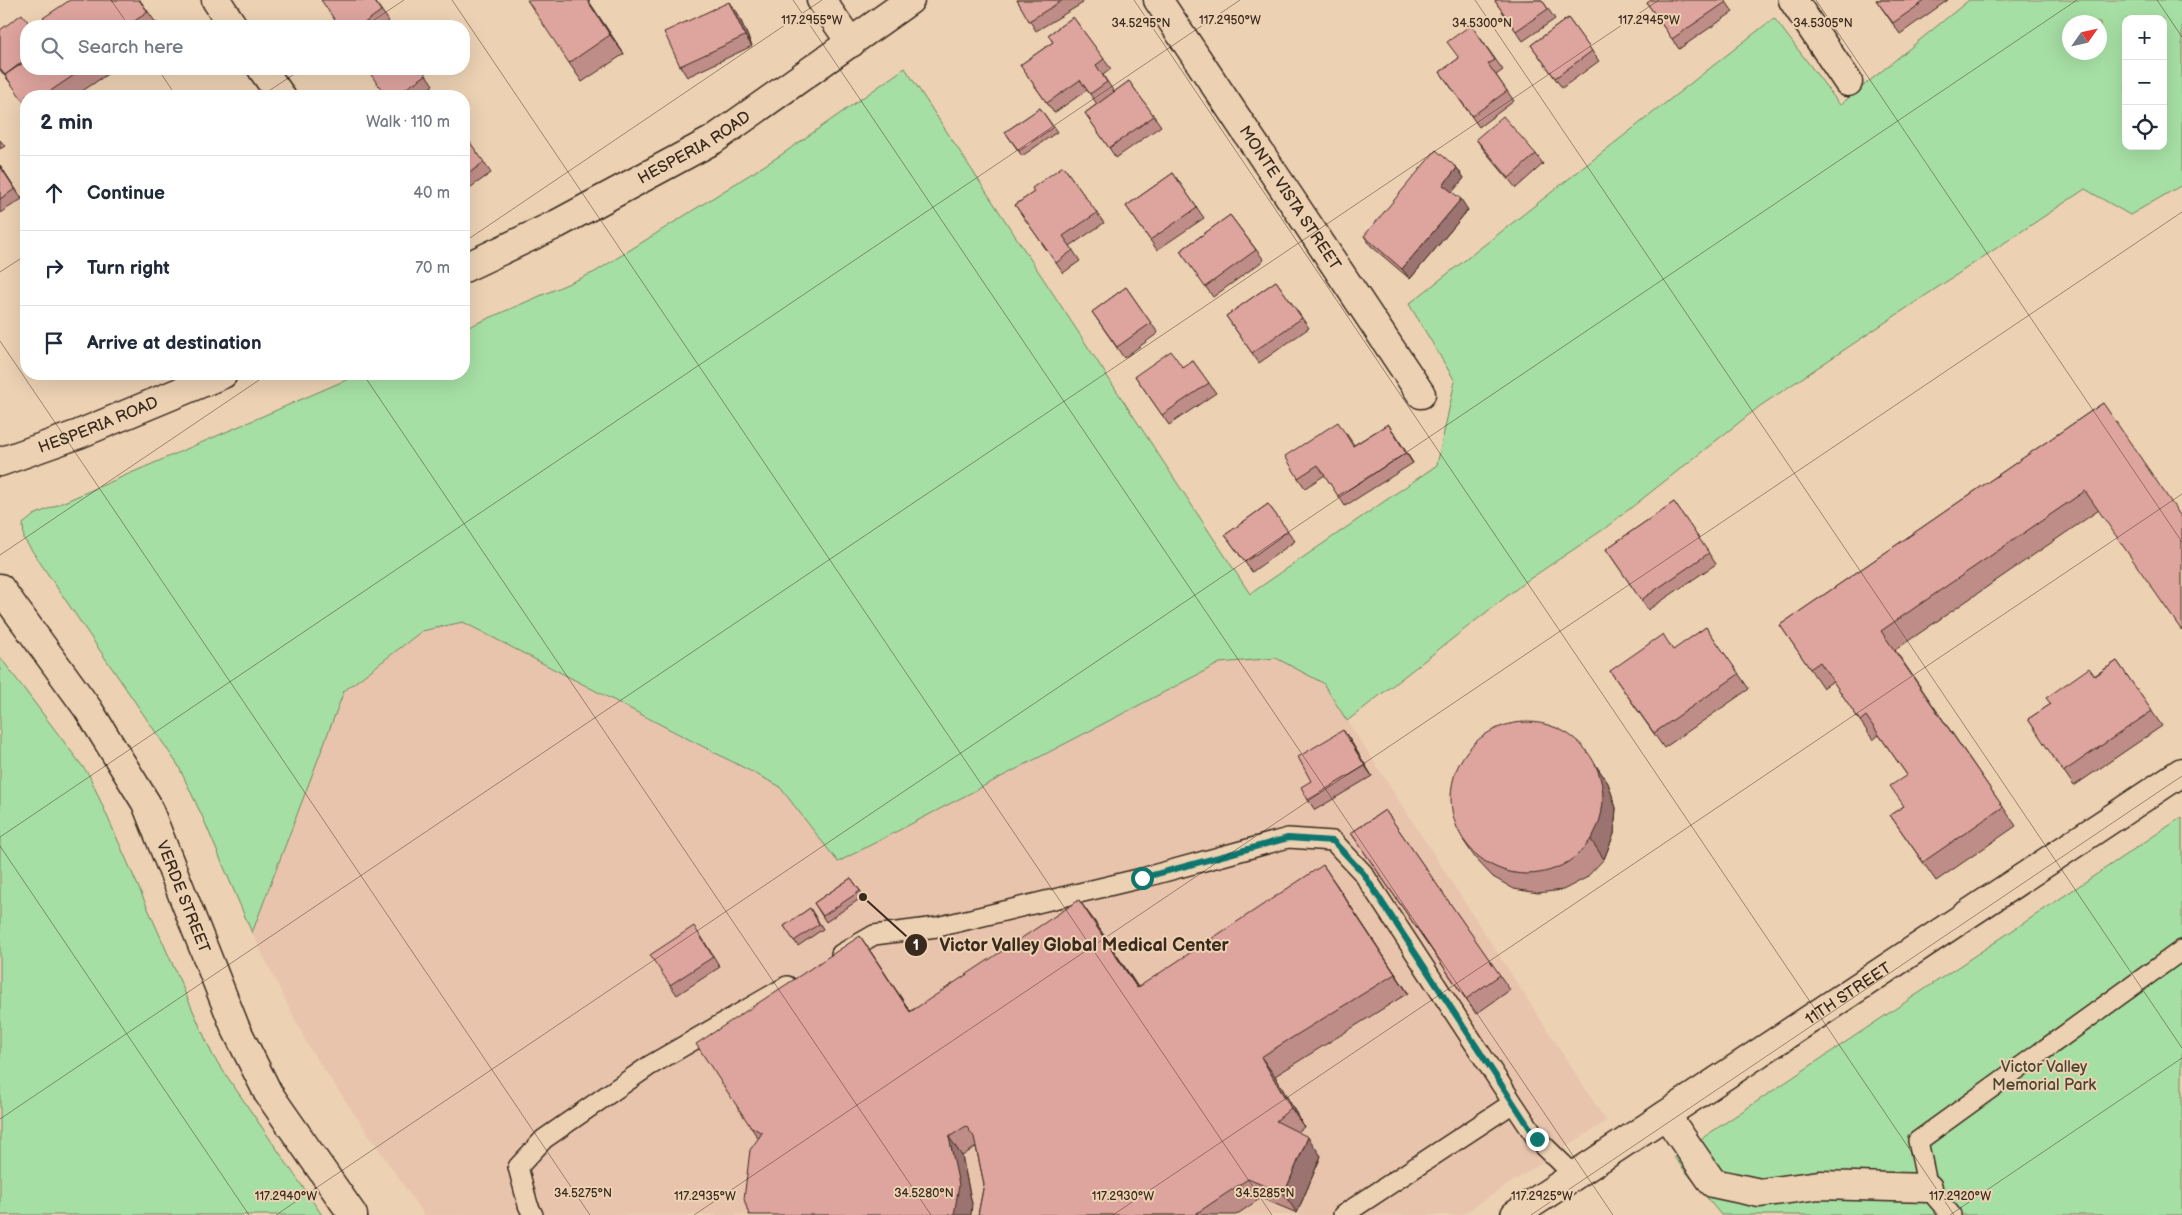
<!DOCTYPE html>
<html lang="en">
<head>
<meta charset="utf-8">
<style>
	:root { --surface:#fff; --page:#f6f6f7; --text:#1f2937; --muted:#747a83; --line:#e0e1e3 }
	body { margin:0; font-family:"Balsamiq Sans",sans-serif; background:var(--page); color:var(--text) }
	.controls { position:absolute; right:15px; top:15px; display:grid; overflow:hidden; border-radius:10px; box-shadow:0 5px 20px #0002 }
	.controls button { width:45px; height:45px; display:grid; place-items:center; padding:0; border:0; border-bottom:1px solid var(--line); background:var(--surface); color:var(--text); font:25px sans-serif }
	.compass { position:absolute; left:2062px; top:15px; width:45px; height:45px; border-radius:50%; background:var(--surface); box-shadow:0 5px 20px #0002; rotate:56deg }
	.stop { position:absolute; width:15px; height:15px; margin:-11px; border:4px solid #0f766e; border-radius:50%; background:#fff }
	.stop.end { background:#0f766e; border-color:#fff; box-shadow:0 1px 5px #0008 }
	.list { margin:0; padding:0; list-style:none }
	h2 { display:flex; justify-content:space-between; align-items:center; height:65px; margin:0; padding:0 20px; font-size:21px }
	h2 small { font-size:16px; font-weight:400; color:var(--muted) }
	.list li { display:grid; grid-template-columns:32px 1fr auto; gap:15px; align-items:center; box-sizing:border-box; height:75px; padding:0 20px; border-top:1px solid var(--line) }
	.list b { display:block; font-size:19px; white-space:nowrap }
	.list em { font-size:16px; font-style:normal; color:var(--muted) }
	.icon { flex:none; width:28px; height:28px; fill:none; stroke:currentColor; stroke-width:2; stroke-linecap:round; stroke-linejoin:round }
	.map { position:relative; flex:none; width:2182px; height:1215px; overflow:hidden }
	.search { position:absolute; background:var(--surface); box-shadow:0 5px 20px #0002; left:20px; top:20px; width:450px; height:55px; display:flex; align-items:center; gap:12px; box-sizing:border-box; padding:0 18px; border-radius:20px; color:var(--muted); font-size:19px }
	.panel { position:absolute; background:var(--surface); box-shadow:0 5px 20px #0002; left:20px; top:90px; width:450px; height:290px; border-radius:20px }
	.map>svg:first-child { display:block }
</style>
</head>
<body>
<div class="map">
<svg width="2182" height="1215" viewBox="0 0 2182 1215">
	<rect width="100%" height="100%" fill="#ecd1b3"/>
	<filter id="ink" filterUnits="userSpaceOnUse"><feTurbulence type="fractalNoise" baseFrequency=".02" numOctaves="2"/><feDisplacementMap in="SourceGraphic" scale="10" xChannelSelector="R" yChannelSelector="G"/><feConvolveMatrix kernelMatrix="1 2 1 2 8 2 1 2 1" color-interpolation-filters="sRGB"/></filter>
	<g filter="url(#ink)">
		<path fill="#e8c4ad" d="M463,622L779,786L838,861L1220,663L1276,658L1323,683L1606,1121L1461,1215H424L310,1049L252,933L344,691L422,631Z"/>
		<path fill="#a6dfa4" stroke="#708461" fill-rule="evenodd" d="M1969,0H2182V185L2130,215L2085,189L1760,406L1604,529L1525,582L1347,721L1323,683L1276,658L1220,663L838,862L779,786L463,622L422,631L344,691L252,933L203,818L178,765L24,539L23,524L34,515L360,374H464V329L595,272L781,155L905,68L1250,594L1437,465L1455,381L1409,304L1774,18L1840,105ZM2126,19H2163V146H2126ZM2070,22H2100V52H2070Z
			M0,657L89,775L213,1056L322,1215H0Z
			M2182,817V1215H1721L1674,1157Z"/>
		<g fill="none" stroke-linecap="round" stroke-linejoin="round">
			<g stroke="#3b2a1e" stroke-width="22">
				<path id="service" d="M841,954L874,935L937,927L1142,878L1288,838L1333,841L1363,873L1513,1103
					M533,1215L528,1205L518,1167L544,1139L649,1066L787,986
					M1343,1215L1513,1103L1537,1139L1575,1176
					M1951,1215L1928,1188L1918,1141L2182,950"/>
			</g>
			<g stroke="#3b2a1e" stroke-width="31">
				<g id="minor">
					<path d="M216,0L233,26"/>
					<path d="M821,0L851,43"/>
					<path id="s1" d="M1158,0L1421,394"/>
					<path d="M1793,0L1848,82"/>
					<path d="M262,69L281,96"/>
					<path id="s2" d="M0,588L88,709L146,803L235,1027L268,1093L353,1215"/>
					<path d="M1666,1115L1713,1183L1760,1193L1819,1185L1928,1188"/>
					<path id="s3" d="M1515,1215L2182,772"/>
				</g>
			</g>
			<g stroke="#3b2a1e" stroke-width="31">
				<g id="secondary">
					<path id="s4" d="M464,268L557,224L713,140L910,0"/>
					<path id="s5" d="M0,462L79,434L223,374"/>
				</g>
			</g>
			<use href="#service" stroke="#ecd1b3" stroke-width="19"/>
			<use href="#minor" stroke="#ecd1b3" stroke-width="28"/>
			<use href="#secondary" stroke="#ecd1b3" stroke-width="28"/>
		</g>
		<path fill="#bf8d88" stroke="#3b2a1e" d="M140,0L158,26H49Z
			M374,0L389,21L381,26H339Z
			M588,0L624,54L582,82L569,63Z
			M1017,0H1081L1083,3L1036,31Z
			M1542,0L1555,19L1523,41L1495,1Z
			M1725,0L1733,12L1679,49L1647,3Z
			M1876,0H1948L1900,34Z
			M737,12L752,46L687,77L680,66Z
			M1073,17L1111,69L1103,75L1114,92L1129,81L1161,126L1116,158L1085,113L1097,104L1087,90L1054,113L1020,65L1053,42L1048,35Z
			M1568,18L1599,61L1562,88L1531,45Z
			M1471,25L1503,70L1496,75L1514,101L1479,127L1440,72L1459,58Z
			M26,26V69H115L75,96H26L12,85L0,70V30Z
			M422,69L433,85L431,87L437,96H386Z
			M1040,108L1057,132L1022,156L1005,132Z
			M464,134L491,173L464,192Z
			M1476,139L1536,154L1543,164L1516,188L1483,149Z
			M0,140L5,146L0,149Z
			M0,165L22,199L0,213Z
			M1063,166L1104,223L1070,246L1080,261L1063,273L1015,205L1034,192Z
			M1457,168L1464,178L1452,192L1468,210L1410,279L1371,246L1364,236Z
			M1173,173L1204,218L1157,250L1126,206Z
			M1230,215L1264,260L1213,297L1180,251Z
			M1276,281L1309,328L1259,363L1226,316Z
			M1126,287L1158,333L1124,358L1092,312Z
			M1193,361L1216,393L1169,425L1135,376L1183,368Z
			M2103,403L2099,510L1895,650L2016,826L1936,881L1890,815L1904,806L1907,775L1879,735L1873,740L1833,681L1823,688L1780,625Z
			M1388,424L1413,463L1345,506L1325,475L1305,488L1298,478L1346,433L1354,445Z
			M1674,502L1716,564L1648,610L1606,549Z
			M1268,504L1295,541L1252,572L1225,535Z
			M1706,627L1749,689L1664,748L1610,671L1674,650Z
			M2117,661L2162,726L2074,786L2028,719Z
			M1343,730L1350,740L1372,776L1315,810L1308,800L1311,781Z
			M1595,764L1608,783L1616,808L1614,834L1604,859L1586,878L1563,890L1538,893L1514,889L1493,877L1476,859L1463,840Z
			M1385,810L1510,990L1476,1014L1351,833Z
			M851,878L864,896L826,922L814,903Z
			M1336,884L1408,993L1275,1076L1304,1127L1298,1132L1321,1156L1297,1213L1261,1198L1236,1215H978L984,1184L976,1147L962,1156L972,1204L758,1138L750,1126L860,936L910,1011L1093,919L1138,987Z
			M810,908L823,929L798,946L784,926Z
			M701,936L720,967L677,995L670,985Z"/>
		<path fill="#9b736f" stroke="#3b2a1e" d="M587,0H588L624,54L610,35Z
			M729,2L737,12L752,46L745,36Z
			M0,165L22,199L0,166Z
			M1457,168L1464,178L1450,195L1443,185Z
			M1461,199L1468,210L1410,279L1402,269Z
			M1388,424L1395,434L1413,463L1406,453Z
			M1343,730L1350,740L1372,776L1365,766Z
			M1595,764L1608,783L1616,808L1614,834L1604,859L1591,840Z
			M1323,865L1336,884L1408,993L1395,974Z
			M1079,900L1093,919L1150,1007L1137,988Z
			M860,936L873,955L923,1031L910,1012Z
			M1261,1057L1275,1076L1304,1127L1291,1108Z
			M949,1137L962,1156L972,1204L971,1215H954Z
			M1308,1137L1321,1156L1297,1213L1284,1194Z"/>
		<path fill="#dea49e" stroke="#3b2a1e" d="M70,0H139L148,12L127,26H49L43,18Z
			M321,0H374L381,11L360,26H339Z
			M527,0H587L610,35L569,63Z
			M1017,0H1063L1029,21Z
			M1497,0H1542L1548,9L1516,31L1495,1Z
			M1651,0H1725L1726,2L1672,39L1647,3Z
			M1876,0H1926L1893,23Z
			M729,2L745,36L680,66L664,32Z
			M22,14L31,26H26V59L5,75L0,69V30Z
			M1073,17L1104,59L1096,65L1107,82L1090,94L1080,80L1047,103L1020,65L1053,42L1048,35Z
			M1568,18L1592,51L1555,78L1531,45Z
			M390,23L392,26H385Z
			M1471,25L1495,60L1488,64L1507,91L1472,116L1440,72L1459,58L1447,42Z
			M26,61V69H83L43,96H26V105L5,75Z
			M367,69H422L426,75L395,96H386Z
			M1129,81L1154,116L1109,148L1085,113Z
			M431,87L437,96H417Z
			M1040,108L1053,127L1019,151L1005,132Z
			M1503,116L1536,154L1509,178L1476,139Z
			M464,134L484,162L464,177Z
			M1436,150L1457,168L1443,185L1461,199L1402,269L1364,236Z
			M0,166L15,189L0,199Z
			M1063,166L1097,213L1063,236L1073,250L1056,263L1015,205L1034,192L1032,188Z
			M1173,173L1197,208L1150,240L1126,206Z
			M1230,215L1256,250L1205,287L1180,251Z
			M1276,281L1302,318L1252,353L1226,316Z
			M1126,287L1151,323L1117,347L1092,312Z
			M1171,351L1183,368L1193,361L1209,383L1162,415L1135,376Z
			M2103,403L2182,518V631L2085,491L1881,631L2003,807L1923,862L1890,815L1904,806L1890,786L1907,775L1866,716L1860,721L1820,662L1810,669L1780,625Z
			M1338,422L1353,446L1388,424L1406,453L1338,496L1318,465L1298,478L1285,456Z
			M1674,502L1709,553L1641,600L1606,549Z
			M1268,504L1288,531L1245,562L1225,535Z
			M1706,627L1739,674L1654,733L1610,671L1663,634L1673,650Z
			M2117,661L2152,711L2063,772L2028,719L2051,704L2046,698L2089,668L2095,676Z
			M1451 798a76 76 0 1 1 152 0a76 76 0 1 1-152 0Z
			M1343,730L1365,766L1308,800L1301,787L1311,781L1298,757Z
			M1385,810L1500,975L1466,999L1351,833Z
			M1323,865L1395,974L1261,1057L1291,1108L1276,1121L1308,1137L1284,1194L1248,1179L1194,1215H978L984,1184L974,1137L966,1126L949,1137L959,1185L954,1215H749L744,1199L750,1150L762,1133L750,1126L696,1044L860,936L910,1012L1079,900L1137,988Z
			M851,878L860,891L823,916L814,903Z
			M810,908L819,924L794,941L784,926Z
			M694,926L713,957L670,985L650,955Z"/>
	</g>
	<g fill="none" stroke-linecap="round" stroke-linejoin="round" filter="url(#ink)">
		<path stroke="#0f766e" stroke-width="6" d="M1142,878L1288,838L1333,841L1363,873L1537,1139"/>
	</g>
	<path fill="none" stroke="#3b2a1e" stroke-width="1" stroke-opacity="0.45" d="M111,0L129,26M452,0L1272,1215M793,0L1613,1215M1134,0L1954,1215M1475,0L2182,1048M1816,0L2182,542M2157,0L2182,37M365,26L404,0M158,69L176,96M261,96L302,69M464,242L822,0M0,272L26,255M0,341L590,1215M363,374L931,1215M0,555L268,374M0,837L1240,0M0,846L249,1215M0,1119L1659,0M276,1215L2077,0M694,1215L2182,212M1113,1215L2182,494M1531,1215L2182,776M1950,1215L2182,1058"/>
	<g text-anchor="middle" dominant-baseline="central" stroke-width="4" stroke-linejoin="round" paint-order="stroke">
		<g font-size="16" fill="#3b2a1e" stroke="#ecd1b3">
			<text stroke="none"><textPath href="#s4" startOffset="260">HESPERIA ROAD</textPath></text>
			<text stroke="none"><textPath href="#s1" startOffset="238">MONTE VISTA STREET</textPath></text>
			<text stroke="none"><textPath href="#s5" startOffset="105">HESPERIA ROAD</textPath></text>
			<text stroke="none"><textPath href="#s2" startOffset="361">VERDE STREET</textPath></text>
			<text stroke="none"><textPath href="#s3" startOffset="400">11TH STREET</textPath></text>
		</g>
		<g font-size="16" fill="#4b4532" stroke="#ecd1b3">
			<text x="2044" y="1067">Victor Valley<tspan x="2044" dy="18">Memorial Park</tspan></text>
		</g>
	</g>
	<g font-size="12" text-anchor="middle" fill="#3b2a1e" stroke="#ecd1b3" stroke-width="4" stroke-linejoin="round" paint-order="stroke">
		<text x="812" y="24">117.2955°W</text>
		<text x="1230" y="24">117.2950°W</text>
		<text x="1649" y="24">117.2945°W</text>
		<text x="1141" y="27">34.5295°N</text>
		<text x="1482" y="27">34.5300°N</text>
		<text x="1823" y="27">34.5305°N</text>
		<text x="583" y="1197">34.5275°N</text>
		<text x="924" y="1197">34.5280°N</text>
		<text x="1265" y="1197">34.5285°N</text>
		<text x="286" y="1200">117.2940°W</text>
		<text x="705" y="1200">117.2935°W</text>
		<text x="1123" y="1200">117.2930°W</text>
		<text x="1542" y="1200">117.2925°W</text>
		<text x="1960" y="1200">117.2920°W</text>
	</g>
	<path fill="none" stroke="#3b2a1e" stroke-width="2" d="M863 897L916 945"/>
	<g fill="#3b2a1e" stroke="#ecd1b3" stroke-width="2">
		<circle cx="863" cy="897" r="5"/>
		<circle cx="916" cy="945" r="12"/>
	</g>
	<g font-size="15" text-anchor="middle" font-weight="bold" fill="#fff">
		<text x="916" y="950">1</text>
	</g>
	<g font-size="18" text-anchor="middle" font-weight="bold" fill="#3b2a1e" stroke="#ecd1b3" stroke-width="4" stroke-linejoin="round" paint-order="stroke">
		<text x="1084" y="951">Victor Valley Global Medical Center</text>
	</g>
</svg>
<div class="controls">
<button>+</button>
<button>−</button>
<button><svg class="icon" aria-label="locate" viewBox="0 0 24 24"><circle cx="12" cy="12" r="6"/><path d="M12 2v4M12 18v4M2 12h4M18 12h4"/></svg></button>
</div>
<svg class="compass" viewBox="-18 -18 36 36"><path d="M0-13l5 13h-10z" fill="#e53935"/><path d="M0 13l5-13h-10z" fill="#747a83"/></svg>
<div class="stop" style="left:1142px;top:878px"></div>
<div class="stop end" style="left:1537px;top:1139px"></div>
<div class="search"><svg class="icon" aria-label="search" viewBox="0 0 24 24"><circle cx="10" cy="10" r="6"/><path d="M15 15l6 6"/></svg>Search here</div>
<section class="panel">
<h2>2 min<small>Walk · 110 m</small></h2>
<ul class="list">
<li><svg class="icon" aria-label="ahead" viewBox="0 0 24 24"><path d="M12 20V5M6 11l6-6 6 6"/></svg><div><b>Continue</b></div><em>40 m</em></li>
<li><svg class="icon" aria-label="right" viewBox="0 0 24 24"><path d="M7 20v-9h11M14 6l5 5-5 5"/></svg><div><b>Turn right</b></div><em>70 m</em></li>
<li><svg class="icon" aria-label="arrive" viewBox="0 0 24 24"><path d="M6 21V4h12l-3 4 3 4H6"/></svg><div><b>Arrive at destination</b></div></li>
</ul>
</section>
</div>
</body>
</html>
